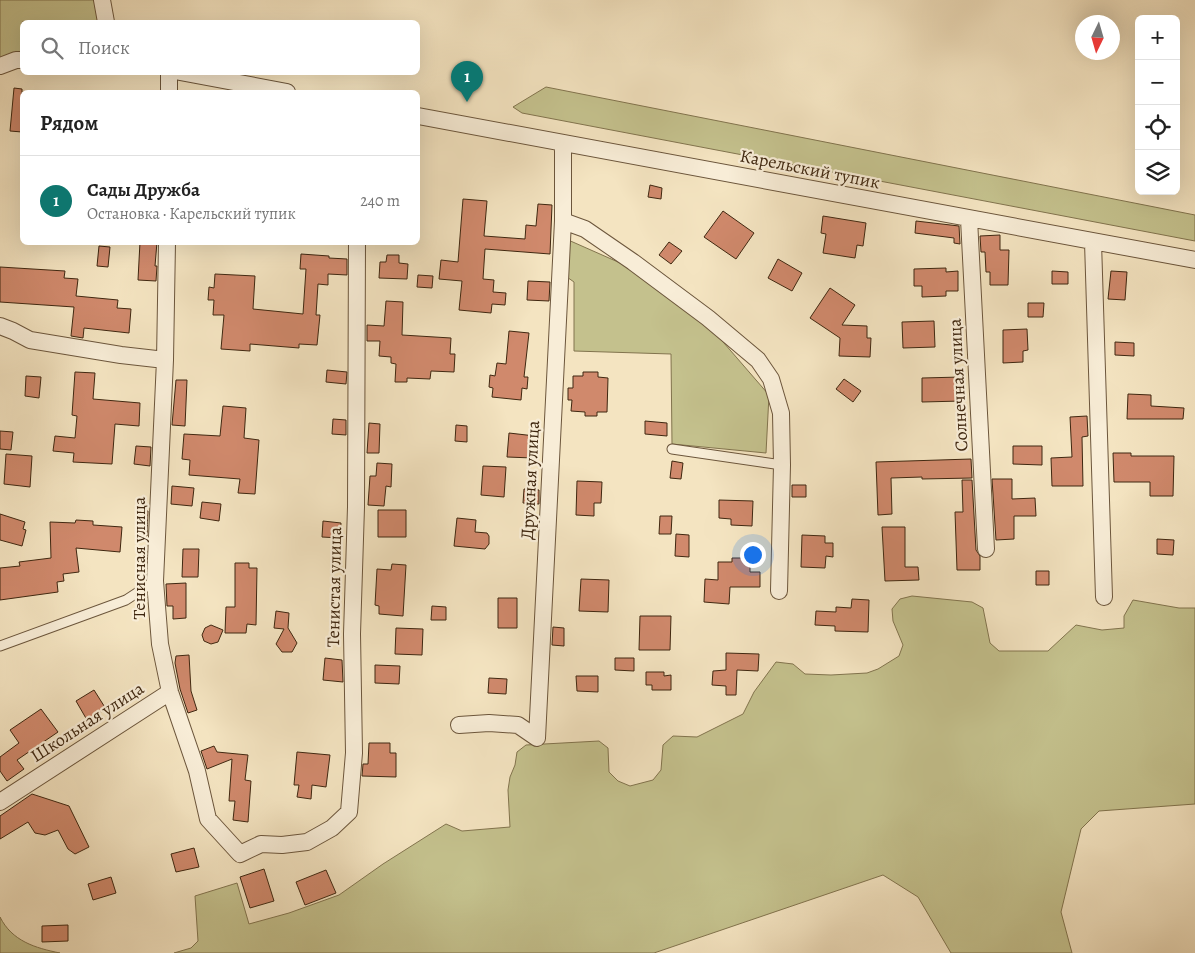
<!DOCTYPE html>
<html lang="ru">
<head>
<meta charset="utf-8">
<style>
	:root { --surface:#fff; --page:#f2f2f2; --text:#222; --muted:#767676; --line:#e0e0e0; --accent:#0f766e }
	body { margin:0; font-family:Alegreya,serif; background:var(--page); color:var(--text) }
	.controls { position:absolute; right:15px; top:15px; display:grid; overflow:hidden; border-radius:8px; box-shadow:0 5px 20px #0002 }
	.controls button { width:45px; height:45px; display:grid; place-items:center; padding:0; border:0; border-bottom:1px solid var(--line); background:var(--surface); color:var(--text); font:25px sans-serif }
	.compass { position:absolute; left:1075px; top:15px; width:45px; height:45px; border-radius:50%; background:var(--surface); box-shadow:0 5px 20px #0002; rotate:185deg }
	.you { position:absolute; left:752px; top:554px; width:18px; height:18px; margin:-12px; border:4px solid #fff; border-radius:50%; background:#1a73e8; box-shadow:0 0 0 8px #1a73e833 }
	.badge { display:grid; place-items:center; width:32px; height:32px; border-radius:50%; background:var(--accent); color:#fff; font-size:16px; font-weight:700 }
	.pin { position:absolute; translate:-50% -41px; filter:drop-shadow(0 1px 2px #0008) }
	.pin::after { content:''; position:absolute; top:26px; width:18px; height:15px; background:inherit; clip-path:polygon(0 0,100% 0,50% 100%) }
	.list { margin:0; padding:0; list-style:none }
	h2 { display:flex; justify-content:space-between; align-items:center; height:65px; margin:0; padding:0 20px; font-size:21px }
	h2 small { font-size:16px; font-weight:400; color:var(--muted) }
	.list li { display:grid; grid-template-columns:32px 1fr auto; gap:15px; align-items:center; box-sizing:border-box; height:90px; padding:0 20px; border-top:1px solid var(--line) }
	.list b { display:block; font-size:19px; white-space:nowrap }
	.list p { margin:0; font-size:16px; white-space:nowrap; color:var(--muted) }
	.list em { font-size:16px; font-style:normal; color:var(--muted) }
	.icon { flex:none; width:28px; height:28px; fill:none; stroke:currentColor; stroke-width:2; stroke-linecap:round; stroke-linejoin:round }
	.map { position:relative; flex:none; width:1195px; height:953px; overflow:hidden }
	.search { position:absolute; background:var(--surface); box-shadow:0 5px 20px #0002; left:20px; top:20px; width:400px; height:55px; display:flex; align-items:center; gap:12px; box-sizing:border-box; padding:0 18px; border-radius:8px; color:var(--muted); font-size:19px }
	.panel { position:absolute; background:var(--surface); box-shadow:0 5px 20px #0002; left:20px; top:90px; width:400px; height:155px; border-radius:8px }
	.map>svg:first-child { display:block }
</style>
</head>
<body>
<div class="map">
<svg width="1195" height="953" viewBox="0 0 1195 953">
	<rect width="100%" height="100%" fill="#f4e4c1"/>
	<filter id="stains"><feTurbulence type="fractalNoise" baseFrequency=".004" numOctaves="4"/><feColorMatrix values="0 0 0 0 .2 0 0 0 0 .09 0 0 0 0 .02 0 0 0 .5 -.17"/></filter>
	<radialGradient id="worn" r=".72"><stop offset=".6" stop-color="#630" stop-opacity="0"/><stop offset="1" stop-color="#630" stop-opacity=".3"/></radialGradient>
	<path fill="#c4c18d" stroke="#82744e" d="M0,0H98L102,22H22V52L0,61Z
		M546,87L1195,215V241L522,113L513,107Z
		M566,239L627,266L711,328L769,395L766,453L672,444L671,354L574,351V282L564,275Z
		M912,596L972,602L983,608L990,643L999,651H1048L1076,625L1102,630L1124,628V616L1133,600L1179,608H1195V804L1099,811L1081,829L1061,912L1072,953H951L918,897L883,875L654,953H174L191,948L198,941L195,896L237,883L249,924L289,913L339,895L383,864L446,824L462,831L510,827L508,790L510,777L515,765L517,752L526,745L599,741L608,748L609,772L618,781L630,786L653,780L661,770L663,745L673,736L697,737L743,714L754,692L776,662L793,664L805,674L831,675L867,673L878,669L899,656L903,645L893,621L892,609L900,599Z
		M0,917C12,941 35,948 60,953H0Z"/>
	<path fill="#d0896c" stroke="#3f2710" d="M14,88L22,89V132L10,131Z
		M650,185L662,188L661,199L648,197Z
		M463,199L487,201L484,236L525,239L526,225L536,226L538,204L552,205L550,254L485,249L483,279L494,280L493,292L506,293L505,305L492,304L491,313L459,310L462,281L439,279L441,260L458,262Z
		M723,211L754,233L736,259L704,237Z
		M823,216L866,223L863,246L857,245L855,258L823,253L826,234L821,233Z
		M916,221L959,226L960,244L954,243V238L915,233Z
		M1000,235V250H1009L1008,285H990V272H986L985,252H981L980,236Z
		M140,242H157L155,266H157L156,281L138,280Z
		M669,242L682,251L671,264L659,255Z
		M99,246L110,247L108,267L97,266Z
		M301,254L329,256V258L347,259V275L328,274V285L318,284L316,315H320L317,345L299,344V348L250,344V351L221,349L224,315H213L214,300H208L209,287L214,288L215,274L255,276L253,309L303,314L306,269H300Z
		M387,255H399V263L408,264L407,279L379,278L380,262H386Z
		M778,259L802,273L792,291L768,278Z
		M0,267L65,271L64,278L78,279L76,296L118,300L117,308L131,309L129,333L84,328L83,338L71,336L74,307L0,302Z
		M946,268V272L958,271V291H946V296L922,297V286H914V269Z
		M1052,271L1068,272V284H1052Z
		M1111,271L1127,272L1125,300L1108,299Z
		M418,275L433,276L432,288L417,287Z
		M528,281L550,282L549,301L527,300Z
		M830,288L855,305L842,325L867,326V338H871L870,357L839,356L840,338L810,318Z
		M386,301L403,302L402,335L451,338L450,354H455L454,372L431,371L430,379L407,378V382H395L396,364L391,363V357L379,356L380,341H367V325L384,326Z
		M1028,303H1044L1043,317H1028Z
		M934,321L935,347L903,348L902,322Z
		M1027,329L1028,350L1023,351V362L1003,363V330Z
		M509,331L529,333L524,377H528L527,389L522,388L521,400L492,397L493,388L489,387L490,375L495,376L497,363L506,364Z
		M1115,342L1134,343V356L1115,355Z
		M327,370L347,372L346,384L326,382Z
		M75,372L95,373L93,399L140,403L139,426L115,424L112,464L73,462L74,453L53,451L55,436L75,438L77,416L72,415Z
		M583,372H598V377L608,378L607,412H597V416H585V412L571,411L572,400H568V388H573V376H583Z
		M26,376L41,377L39,398L25,396Z
		M961,377L962,401L922,402V378Z
		M844,379L861,391L853,402L836,389Z
		M176,380H187L185,426L172,425Z
		M1128,394L1151,395V406L1184,408L1183,419H1127Z
		M223,406L246,408L244,438L259,440L255,494L238,493L240,479L189,475L190,460L182,459L184,434L220,436Z
		M1087,416L1088,436L1082,437L1083,486H1052L1051,458L1072,457L1070,417Z
		M333,419L346,420V435L332,434Z
		M645,421L667,423V436L645,434Z
		M369,423L380,424L379,453H367Z
		M456,425L467,426V442L455,441Z
		M0,431L13,432L11,450L0,449Z
		M509,433L535,436L533,458L507,457Z
		M136,446L151,447L150,466L134,464Z
		M1013,446H1042V465L1013,464Z
		M1113,453H1131V456H1174L1173,496H1150V482H1114Z
		M6,454L32,456L30,487L4,484Z
		M971,459L972,478L922,479V477L891,478L892,514L878,515L876,462Z
		M672,461L683,463L681,479L670,478Z
		M377,463L392,464L391,487L386,486L384,506L368,505L370,476H376Z
		M483,466L506,467L504,497L481,495Z
		M992,479H1012V499L1035,498L1036,516H1014V539L996,540Z
		M962,480H972L976,550L980,556V570H957L955,512H963Z
		M577,481L602,482L601,503H594V516L576,515Z
		M792,485H806V497H792Z
		M172,486L194,488L192,506L171,504Z
		M524,489L539,490V504L523,503Z
		M719,500L753,501L752,526L731,525V519L719,518Z
		M202,502L221,504L219,521L200,518Z
		M378,510H406V537H378Z
		M140,511H148L147,536H139Z
		M0,514L25,522L23,529L26,530L22,546L0,540Z
		M660,516H672L671,534H659Z
		M457,518L476,520L475,532L487,533L489,536V544L485,549L454,546Z
		M76,520L93,521V525L122,527L120,552L76,548L79,572L63,574L64,581L57,582L58,592L0,600V568L20,566L19,562L51,558L50,522L75,523Z
		M323,521L341,523L340,538L322,537Z
		M882,527H905V567H918L919,580L885,581Z
		M676,534L689,535V557L675,556Z
		M802,535L825,536V543H833V557L826,556L825,568L801,567Z
		M1157,539L1174,540L1173,555L1157,554Z
		M183,549H199L198,577H182Z
		M732,558H750V572H760V587H730L729,604L704,602L705,579L718,580V562H732Z
		M235,563H249V568H257L256,625L247,624L246,633H225L226,607H235Z
		M392,564L406,565L403,616L379,614V606L375,605L377,569L391,570Z
		M1036,571H1049V585H1036Z
		M581,579L609,580L608,612L579,611Z
		M186,583V618L173,619V606H167L166,584Z
		M498,598H517V628H498Z
		M852,599L869,600L868,632L835,631V626L815,625L816,611L836,612V607L851,608Z
		M432,606L446,607V620H431Z
		M276,611L289,613L288,628L297,643L292,652H282L276,644L284,629L274,628Z
		M640,616H671L670,650H639Z
		M211,625L223,630L218,642L211,644L204,641L202,635L205,628Z
		M553,627L564,628V646L552,645Z
		M396,628L423,629L422,655L395,654Z
		M726,653L759,654L758,671L737,670L736,695H726V686L712,685L713,671L726,670Z
		M189,655L191,691L197,710L188,713L180,689L175,663L176,656Z
		M325,658L342,660L343,682L323,680Z
		M615,658H634V671L615,670Z
		M375,665L400,666L399,684L375,683Z
		M646,672H664V676L671,675V690H652V685H646Z
		M576,676H598V692L577,691Z
		M489,678L507,679L506,694L488,693Z
		M94,690L106,709L87,720L76,701Z
		M41,709L58,732L17,760L24,769L7,781L0,771V757L19,743L10,730Z
		M369,743H390V753H396V777L362,776L363,764H368Z
		M214,746L217,752L248,755L245,780L251,781L248,822L233,820L235,801H229L232,759L207,769L201,751Z
		M297,752L330,755L326,787L312,785L311,799L297,797L299,785H294Z
		M32,794L69,806L89,847L75,854L68,849L58,830L45,835L35,833L28,822L0,839V816Z
		M194,848L199,867L176,872L171,854Z
		M264,869L274,901L250,908L240,877Z
		M326,870L336,893L305,905L296,882Z
		M111,877L116,893L93,900L88,884Z
		M68,925V941L42,942V926Z"/>
	<g fill="none" stroke-linecap="round" stroke-linejoin="round">
		<g stroke="#6c563c" stroke-width="11">
			<path id="service" d="M672,449L782,465
				M0,646L126,600L155,581"/>
		</g>
		<g stroke="#6c563c" stroke-width="18">
			<path id="minor" d="M102,0L106,22
				M0,66L16,60H22
				M180,72L287,92
				M169,92V72
				M418,116L1195,260
				M969,219L986,549
				M563,221L585,229L633,262L708,318L758,360L771,379L781,413L782,465L779,591
				M167,242L165,360L155,581L160,644L170,692L197,771L208,819L240,854L261,844L282,845L307,842L332,828L349,812L354,753L352,634L356,507L357,242
				M1093,242L1104,597
				M0,326L13,331L30,340L121,355L165,360
				M459,725L489,723L518,725L537,738L563,221V143
				M0,802L170,692"/>
		</g>
		<use href="#service" stroke="#f8edd7" stroke-width="9"/>
		<use href="#minor" stroke="#f8edd7" stroke-width="16"/>
	</g>
	<g text-anchor="middle" dominant-baseline="central" stroke-width="4.5" stroke-linejoin="round" paint-order="stroke">
		<g font-size="18" fill="#3f2710" stroke="#f8edd7">
			<text transform="translate(810 169) rotate(11)">Карельский тупик</text>
			<text transform="translate(958 385) rotate(-93)">Солнечная улица</text>
			<text transform="translate(530 480) rotate(-87)">Дружная улица</text>
			<text transform="translate(139 558) rotate(-90)">Тенисная улица</text>
			<text transform="translate(334 587) rotate(-89)">Тенистая улица</text>
			<text transform="translate(87 722) rotate(-33)">Школьная улица</text>
		</g>
	</g>
	<rect width="100%" height="100%" filter="url(#stains)"/>
	<rect width="100%" height="100%" fill="url(#worn)"/>
</svg>
<div class="controls">
<button>+</button>
<button>−</button>
<button><svg class="icon" aria-label="locate" viewBox="0 0 24 24"><circle cx="12" cy="12" r="6"/><path d="M12 2v4M12 18v4M2 12h4M18 12h4"/></svg></button>
<button><svg class="icon" aria-label="layers" viewBox="0 0 24 24"><path d="M12 4l9 5-9 5-9-5zM3 14l9 5 9-5"/></svg></button>
</div>
<svg class="compass" viewBox="-18 -18 36 36"><path d="M0-13l5 13h-10z" fill="#e53935"/><path d="M0 13l5-13h-10z" fill="#767676"/></svg>
<div class="you"></div>
<div class="pin badge" style="left:467px;top:102px">1</div>
<div class="search"><svg class="icon" aria-label="search" viewBox="0 0 24 24"><circle cx="10" cy="10" r="6"/><path d="M15 15l6 6"/></svg>Поиск</div>
<section class="panel">
<h2>Рядом<small></small></h2>
<ul class="list">
<li><span class="badge">1</span><div><b>Сады Дружба</b><p>Остановка · Карельский тупик</p></div><em>240 m</em></li>
</ul>
</section>
</div>
</body>
</html>
